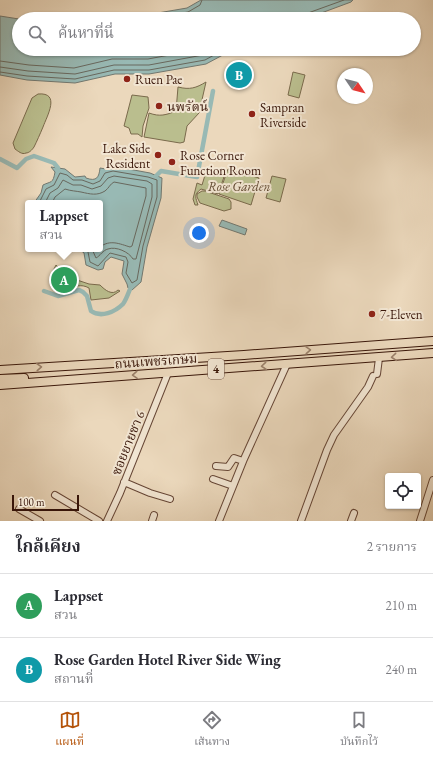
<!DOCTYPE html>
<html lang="th">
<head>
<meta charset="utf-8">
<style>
	:root { --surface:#fff; --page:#f7f7f7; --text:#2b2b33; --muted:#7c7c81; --line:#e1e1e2; --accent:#b45309 }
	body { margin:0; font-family:"EB Garamond","Noto Serif Thai",serif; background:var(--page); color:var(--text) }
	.controls { position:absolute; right:12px; bottom:12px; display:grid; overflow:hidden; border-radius:4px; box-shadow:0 1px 3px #0004 }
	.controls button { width:36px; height:36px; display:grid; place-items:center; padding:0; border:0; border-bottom:1px solid var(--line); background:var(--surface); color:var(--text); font:20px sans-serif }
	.compass { position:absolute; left:337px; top:68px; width:36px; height:36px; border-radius:50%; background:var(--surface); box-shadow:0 1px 3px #0004; rotate:125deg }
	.scale { position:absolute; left:12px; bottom:10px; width:67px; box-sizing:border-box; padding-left:4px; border:2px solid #391609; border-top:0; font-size:11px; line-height:14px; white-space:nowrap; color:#391609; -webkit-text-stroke:3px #f2e6d3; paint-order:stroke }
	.you { position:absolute; left:199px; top:233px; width:14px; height:14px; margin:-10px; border:3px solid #fff; border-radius:50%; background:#1a73e8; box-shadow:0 0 0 6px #1a73e833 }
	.badge { display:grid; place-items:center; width:26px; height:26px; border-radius:50%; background:var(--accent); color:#fff; font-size:13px; font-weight:700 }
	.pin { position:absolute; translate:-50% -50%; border:2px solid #fff; box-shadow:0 1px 4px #0006 }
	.popup { position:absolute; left:25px; top:200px; width:78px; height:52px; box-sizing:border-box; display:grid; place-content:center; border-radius:4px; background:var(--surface); filter:drop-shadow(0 1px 3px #0005); font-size:13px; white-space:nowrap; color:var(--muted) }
	.popup b { font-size:15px; color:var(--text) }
	.popup::after { content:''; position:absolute; left:50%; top:100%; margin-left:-8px; border:8px solid transparent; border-top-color:var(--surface) }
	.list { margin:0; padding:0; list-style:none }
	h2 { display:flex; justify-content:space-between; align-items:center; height:52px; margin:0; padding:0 16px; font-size:17px }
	h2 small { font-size:13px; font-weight:400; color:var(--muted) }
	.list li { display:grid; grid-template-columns:26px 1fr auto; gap:12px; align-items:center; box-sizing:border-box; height:64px; padding:0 16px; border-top:1px solid var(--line) }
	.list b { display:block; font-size:15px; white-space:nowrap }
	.list p { margin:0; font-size:13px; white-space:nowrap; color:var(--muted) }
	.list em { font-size:13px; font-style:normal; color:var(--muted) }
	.icon { flex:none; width:22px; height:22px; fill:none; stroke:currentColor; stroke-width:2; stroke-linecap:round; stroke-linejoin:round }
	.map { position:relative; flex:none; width:433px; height:521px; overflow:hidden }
	.search { position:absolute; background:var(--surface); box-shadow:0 1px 3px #0004; left:12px; right:12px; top:12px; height:44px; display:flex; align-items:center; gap:10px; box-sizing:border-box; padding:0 14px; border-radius:22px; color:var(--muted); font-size:15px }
	.sheet { height:180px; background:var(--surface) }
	nav { display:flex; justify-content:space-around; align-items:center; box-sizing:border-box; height:56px; border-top:1px solid var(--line); background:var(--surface); font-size:11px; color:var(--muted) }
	nav a { display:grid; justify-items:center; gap:2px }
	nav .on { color:var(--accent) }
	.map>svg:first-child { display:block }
</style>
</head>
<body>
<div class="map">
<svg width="433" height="521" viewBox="0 0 433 521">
	<rect width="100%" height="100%" fill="#ebd8bc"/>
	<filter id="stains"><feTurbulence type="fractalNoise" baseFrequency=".005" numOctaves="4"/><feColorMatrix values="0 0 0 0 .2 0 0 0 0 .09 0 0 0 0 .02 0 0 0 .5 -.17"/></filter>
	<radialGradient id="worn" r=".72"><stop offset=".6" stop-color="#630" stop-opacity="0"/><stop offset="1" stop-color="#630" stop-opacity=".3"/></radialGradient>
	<path fill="#babe8e" stroke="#7a6a4c" d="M293,72L305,75L299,98L288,95Z
		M206,82L199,113L187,126L184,142L180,143L144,137L149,113C160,117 166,115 176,111L178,87C190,90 196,88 206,82Z
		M38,94C61,92 47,116 43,127C40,134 37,141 34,147C32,150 29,153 26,153C22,155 18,151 15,149L13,143L32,98Z
		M132,95L148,97L149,108L143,126L142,137L138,134H131L129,128L124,126Z
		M228,169L259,178L251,205L219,194Z
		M206,172L224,177L218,194L201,189C193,195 196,198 198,205H195L193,199L197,183L202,185Z
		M272,176L286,179L280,202L266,198Z
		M202,191H205L229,199L231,202V209L224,211L200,203L197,197V194Z
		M56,265L59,268V274L89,284L100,285C105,290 112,296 118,290L120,291L109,298L91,300L89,288C73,279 64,300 51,287L54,272L53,271Z"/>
	<path fill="#98b9b4" stroke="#727870" d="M201,0H353L351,2L305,19H92L108,15H146L187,8Z
		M0,16L19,19V49H234L206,64L149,74H115L75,83L27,80L0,75Z
		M112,166L150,173L162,178L161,198L147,247L141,282L132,290L128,288L127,284L122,274L124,261L111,257L105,262L103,269L98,270L86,265L84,253L79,249H100V203H34L41,193L43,185C51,181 53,184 55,172L51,167L65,169L75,177L85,176L86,178C97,182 99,177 100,168L106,169Z
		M222,220L247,229L245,235L219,226Z"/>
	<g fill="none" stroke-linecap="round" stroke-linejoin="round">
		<path stroke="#68685e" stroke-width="1" d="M149,19L188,12L200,5L202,0
			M305,19V16L308,13L344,0
			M0,61L29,65L74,68L112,59H148L202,49
			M0,67L28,71L75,74L114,65H149L203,55L214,49
			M0,72L27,76L75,79L114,70H149L205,60L225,49
			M39,203L46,189L54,185L60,173L67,175L73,180H82L93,184L100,181L105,173L113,171L148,177L157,180V197L143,246L137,280L132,283L126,273L128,262L126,257L110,253L98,266L90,262L88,252L85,249
			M45,203L50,193L58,188L63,180L73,185H81L92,189L101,186L108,178L114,176L147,181L152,184V197L136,259H133C129,252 116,246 108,249C103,250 100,256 96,258L92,249
			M52,203L55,197L65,189C71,191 76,191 81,192C90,194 97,196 105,191C109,188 110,184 114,182L146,188V196L132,246L130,247C120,244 110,239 100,247"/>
		<path stroke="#98b9b4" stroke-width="4.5" d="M0,159L17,168L26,159L34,156L54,163L58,168
			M156,176L161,171L197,177L213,91
			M44,291L58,296L79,290L83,292L87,296L91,311C101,318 115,312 123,304C126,300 128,294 130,289"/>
		<g stroke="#664636" stroke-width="8">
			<path id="minor" d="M377,374L379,358
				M216,466L228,467L234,458L243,461
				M213,479L233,486
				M124,482L150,493L170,499
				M55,495L99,521
				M19,509L40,521
				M107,521L120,493L168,373
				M152,521L154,515
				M219,521L244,459L287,364
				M301,521L327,450L334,435L368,387L373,376
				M351,521L354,513
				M420,521L433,480"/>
		</g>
		<g stroke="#391609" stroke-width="10">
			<path id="major" d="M0,370L244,355L433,341
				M0,379L24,378
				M0,385L433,353"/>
		</g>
		<use href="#minor" stroke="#f2e6d3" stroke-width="6"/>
		<use href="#major" stroke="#ebd8bc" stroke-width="8"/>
	</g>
	<defs><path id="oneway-chevron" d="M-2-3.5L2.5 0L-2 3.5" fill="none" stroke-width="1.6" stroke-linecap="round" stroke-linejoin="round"/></defs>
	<g stroke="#9b816b">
		<use href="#oneway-chevron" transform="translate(308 350) rotate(-4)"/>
		<use href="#oneway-chevron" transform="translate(394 357) rotate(175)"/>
		<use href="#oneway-chevron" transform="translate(264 366) rotate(175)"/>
		<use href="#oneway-chevron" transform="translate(39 367) rotate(-4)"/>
		<use href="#oneway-chevron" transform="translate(135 375) rotate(176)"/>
	</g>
	<g fill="#8f2418" stroke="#f2e6d3" stroke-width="1.5">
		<circle cx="127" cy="79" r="4"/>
		<circle cx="159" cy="106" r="4"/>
		<circle cx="252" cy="114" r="4"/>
		<circle cx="158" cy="155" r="4"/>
		<circle cx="172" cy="162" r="4"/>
		<circle cx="372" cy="314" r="4"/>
	</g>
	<g text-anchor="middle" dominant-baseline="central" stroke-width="4" stroke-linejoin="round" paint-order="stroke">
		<rect fill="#f2e6d3" stroke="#705446" stroke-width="1" x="208" y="359" width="16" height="20" rx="3"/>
		<g font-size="12" font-weight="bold" fill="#391609">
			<text x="216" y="369">4</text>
		</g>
		<g font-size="13" fill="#391609" stroke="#f2e6d3" text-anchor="start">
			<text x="135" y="79">Ruen Pae</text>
			<text x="167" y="106">นพรัตน์</text>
			<text x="260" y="107">Sampran<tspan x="260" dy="15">Riverside</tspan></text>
			<text x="150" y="148" text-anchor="end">Lake Side<tspan x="150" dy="15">Resident</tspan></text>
			<text x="180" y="155">Rose Corner<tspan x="180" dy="15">Function Room</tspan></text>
			<text x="380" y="314">7-Eleven</text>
		</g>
		<g font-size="13" font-style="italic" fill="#604831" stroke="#f2e6d3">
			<text x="239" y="186">Rose Garden</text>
		</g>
		<g font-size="13" fill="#391609" stroke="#f2e6d3">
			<text transform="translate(156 361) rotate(-4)">ถนนเพชรเกษม</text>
			<text transform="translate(128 443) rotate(-68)">ซอยยายชา 6</text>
		</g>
	</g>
	<rect width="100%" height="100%" filter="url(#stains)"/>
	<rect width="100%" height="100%" fill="url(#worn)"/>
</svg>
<div class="controls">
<button><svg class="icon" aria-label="locate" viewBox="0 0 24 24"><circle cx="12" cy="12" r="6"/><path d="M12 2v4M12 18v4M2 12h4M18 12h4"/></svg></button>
</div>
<svg class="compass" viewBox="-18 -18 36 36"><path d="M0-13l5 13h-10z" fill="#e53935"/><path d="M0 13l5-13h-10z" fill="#7c7c81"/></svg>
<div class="scale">100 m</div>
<div class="you"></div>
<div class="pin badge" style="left:64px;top:280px;background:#2e9e5b">A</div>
<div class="popup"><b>Lappset</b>สวน</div>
<div class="pin badge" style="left:239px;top:75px;background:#0f9aa8">B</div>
<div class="search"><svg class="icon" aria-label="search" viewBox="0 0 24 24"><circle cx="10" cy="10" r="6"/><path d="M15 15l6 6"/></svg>ค้นหาที่นี่</div>
</div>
<section class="sheet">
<h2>ใกล้เคียง<small>2 รายการ</small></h2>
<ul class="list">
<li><span class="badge" style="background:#2e9e5b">A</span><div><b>Lappset</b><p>สวน</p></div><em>210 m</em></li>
<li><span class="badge" style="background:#0f9aa8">B</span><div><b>Rose Garden Hotel River Side Wing</b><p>สถานที่</p></div><em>240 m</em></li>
</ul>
</section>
<nav>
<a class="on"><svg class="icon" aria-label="map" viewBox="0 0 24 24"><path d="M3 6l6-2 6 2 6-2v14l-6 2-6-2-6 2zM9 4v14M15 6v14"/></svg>แผนที่</a>
<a><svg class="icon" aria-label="directions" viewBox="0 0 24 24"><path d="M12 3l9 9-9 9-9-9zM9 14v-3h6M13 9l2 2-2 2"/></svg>เส้นทาง</a>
<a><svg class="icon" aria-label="saved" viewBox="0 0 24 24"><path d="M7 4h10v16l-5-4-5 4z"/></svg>บันทึกไว้</a>
</nav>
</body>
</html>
